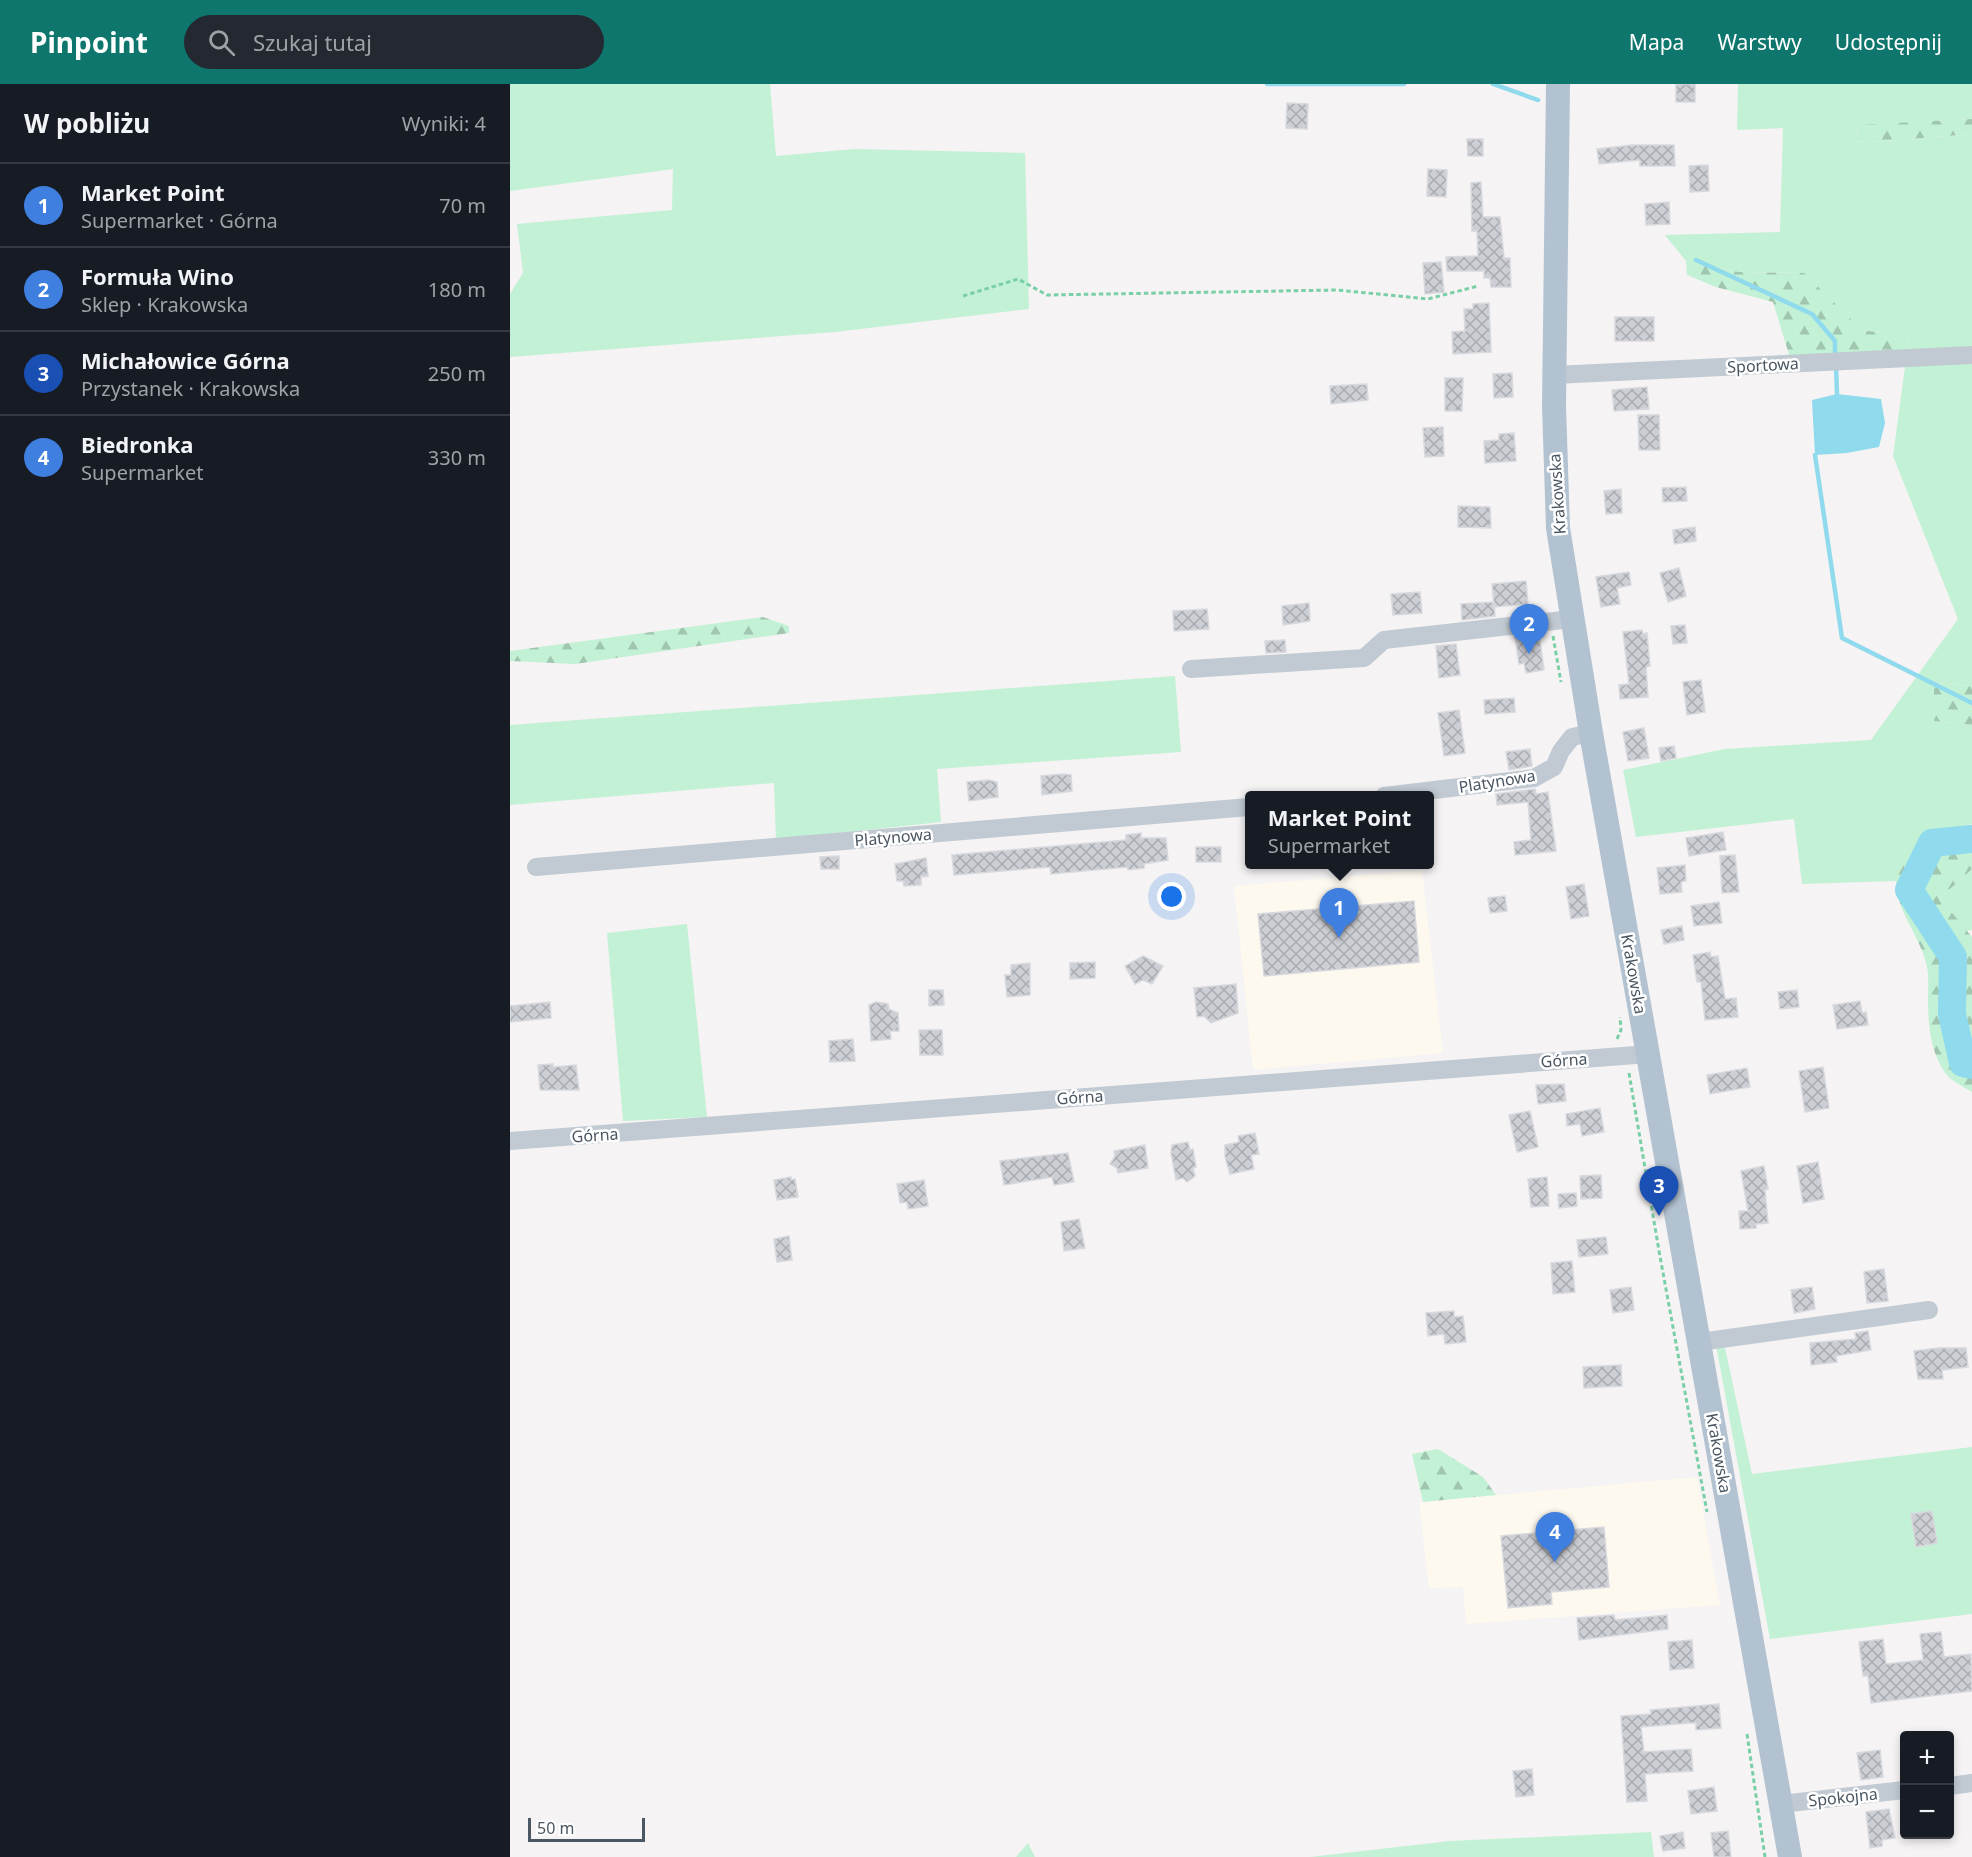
<!DOCTYPE html>
<html lang="pl">
<head>
<meta charset="utf-8">
<style>
	:root { --surface:#171b24; --page:#242831; --text:#f1f3f6; --muted:#9ea1a6; --line:#363941; --accent:#0f766e }
	body { margin:0; font-family:"Noto Sans",sans-serif; background:var(--page); color:var(--text) }
	.controls { position:absolute; right:18px; bottom:18px; display:grid; overflow:hidden; border-radius:6px; box-shadow:0 3px 9px #0003 }
	.controls button { width:54px; height:54px; display:grid; place-items:center; padding:0; border:0; border-bottom:2px solid var(--line); background:var(--surface); color:var(--text); font:30px sans-serif }
	.scale { position:absolute; left:18px; bottom:15px; width:117px; box-sizing:border-box; padding-left:6px; border:3px solid #4a5661; border-top:0; font-size:16px; line-height:21px; white-space:nowrap; color:#4a5661; -webkit-text-stroke:4px #fff; paint-order:stroke }
	.you { position:absolute; left:662px; top:813px; width:21px; height:21px; margin:-15px; border:4px solid #fff; border-radius:50%; background:#1a73e8; box-shadow:0 0 0 9px #1a73e833 }
	.badge { display:grid; place-items:center; width:39px; height:39px; border-radius:50%; background:var(--accent); color:#fff; font-size:20px; font-weight:700 }
	.pin { position:absolute; translate:-50% -50px; filter:drop-shadow(0 2px 3px #0008) }
	.pin::after { content:''; position:absolute; top:32px; width:21px; height:18px; background:inherit; clip-path:polygon(0 0,100% 0,50% 100%) }
	.popup { position:absolute; left:735px; top:707px; width:189px; height:78px; box-sizing:border-box; display:grid; place-content:center; border-radius:6px; background:var(--surface); filter:drop-shadow(0 2px 4px #0005); font-size:20px; white-space:nowrap; color:var(--muted) }
	.popup b { font-size:22px; color:var(--text) }
	.popup::after { content:''; position:absolute; left:50%; top:100%; margin-left:-12px; border:12px solid transparent; border-top-color:var(--surface) }
	.list { margin:0; padding:0; list-style:none }
	h2 { display:flex; justify-content:space-between; align-items:center; height:78px; margin:0; padding:0 24px; font-size:26px }
	h2 small { font-size:20px; font-weight:400; color:var(--muted) }
	.list li { display:grid; grid-template-columns:39px 1fr auto; gap:18px; align-items:center; box-sizing:border-box; height:84px; padding:0 24px; border-top:2px solid var(--line) }
	.list b { display:block; font-size:22px; white-space:nowrap }
	.list p { margin:0; font-size:20px; white-space:nowrap; color:var(--muted) }
	.list em { font-size:20px; font-style:normal; color:var(--muted) }
	.icon { flex:none; width:33px; height:33px; fill:none; stroke:currentColor; stroke-width:2; stroke-linecap:round; stroke-linejoin:round }
	.map { position:relative; flex:none; width:1462px; height:1773px; overflow:hidden }
	header { display:flex; align-items:center; gap:36px; box-sizing:border-box; height:84px; padding:0 30px; background:var(--accent); color:#fff }
	header strong { font-size:28px }
	nav { display:flex; gap:33px; margin-inline-start:auto; font-size:21px }
	.search { width:420px; height:54px; background:var(--page); display:flex; align-items:center; gap:15px; box-sizing:border-box; padding:0 21px; border-radius:33px; color:var(--muted); font-size:22px }
	main { display:flex }
	aside { flex:1; background:var(--surface) }
	.map>svg:first-child { display:block }
</style>
</head>
<body>
<header>
<strong>Pinpoint</strong>
<div class="search"><svg class="icon" aria-label="search" viewBox="0 0 24 24"><circle cx="10" cy="10" r="6"/><path d="M15 15l6 6"/></svg>Szukaj tutaj</div>
<nav><a>Mapa</a><a>Warstwy</a><a>Udostępnij</a></nav>
</header>
<main>
<aside>
<h2>W pobliżu<small>Wyniki: 4</small></h2>
<ul class="list">
<li><span class="badge" style="background:#3f7fe0">1</span><div><b>Market Point</b><p>Supermarket · Górna</p></div><em>70 m</em></li>
<li><span class="badge" style="background:#3f7fe0">2</span><div><b>Formuła Wino</b><p>Sklep · Krakowska</p></div><em>180 m</em></li>
<li><span class="badge" style="background:#1a4fb4">3</span><div><b>Michałowice Górna</b><p>Przystanek · Krakowska</p></div><em>250 m</em></li>
<li><span class="badge" style="background:#3f7fe0">4</span><div><b>Biedronka</b><p>Supermarket</p></div><em>330 m</em></li>
</ul>
</aside>
<div class="map">
<svg width="1462" height="1773" viewBox="0 0 1462 1773">
	<defs>
		<pattern id="forest-firs" width="22" height="20" patternUnits="userSpaceOnUse" patternTransform="scale(1.5)"><rect width="22" height="20" fill="#c3f1d5"/><path d="M5 1l3.5 6h-7zM16 11l3.5 6h-7z" fill="#a0c6b0"/></pattern>
		<pattern id="building-cross-hatch" width="8" height="8" patternUnits="userSpaceOnUse" patternTransform="scale(1.5)"><rect width="8" height="8" fill="#cdcfd5"/><path d="M0 0l8 8M0 8l8-8" fill="none" stroke="#a8abb0"/></pattern>
	</defs>
	<rect width="100%" height="100%" fill="#f5f3f3"/>
	<path fill="#fdf9ef" d="M912,786L933,969L743,986L724,802Z
		M1187,1393L1210,1521L956,1540L953,1503L919,1504L909,1418Z"/>
	<path fill="#c3f1d5" d="M0,0H260L266,72L344,65L515,69L519,225L325,248L0,273V210L13,189L7,140L162,126L163,85L0,107Z
		M1228,0H1462V35L1346,42L1349,59L1462,50V602L1425,599L1424,637L1462,641V740L1422,750L1391,776L1386,797L1292,800L1284,735L1126,753L1113,686L1215,665L1361,656L1448,535L1383,372L1399,253L1352,246L1294,189L1229,188L1176,177L1155,151L1270,148L1273,44L1227,46Z
		M665,592L671,668L427,685L431,738L266,756L264,699L0,721V641Z
		M1462,785V846L1457,847L1430,814Z
		M177,840L197,1033L113,1037L97,849Z
		M1214,1259L1242,1390L1462,1363V1530L1260,1555L1206,1261Z
		M1141,1748L1144,1773H800L940,1757Z
		M518,1759L525,1773H506Z"/>
	<path fill="url(#forest-firs)" d="M1462,35V50L1349,59L1346,41Z
		M1176,177L1229,188L1294,189L1352,246L1399,253L1397,268L1280,274L1263,218L1206,203L1177,191Z
		M253,533L279,542V549L65,580L0,577V567Z
		M1424,599L1462,602V641L1424,637Z
		M1462,740V785L1430,814L1462,853V1008C1454,1003 1441,997 1436,990C1419,966 1418,938 1418,911C1418,902 1419,892 1417,883C1410,846 1373,816 1391,775C1407,741 1442,755 1462,740Z
		M928,1365L973,1393L986,1411L913,1418L902,1370Z"/>
	<path fill="#90daee" d="M1327,310L1371,315L1375,339L1369,363L1337,369L1305,371L1302,316Z"/>
	<g fill="none" stroke-linecap="round" stroke-linejoin="round">
		<path stroke="#90daee" stroke-width="4.5" d="M757,0H894
			M983,0L1028,16
			M1186,176L1302,230L1325,257V274
			M1326,282L1327,310
			M1305,371L1332,554L1462,619"/>
		<path stroke="#90daee" stroke-width="28" d="M1462,755L1422,759L1399,806L1443,873L1442,930L1453,979L1462,981"/>
	</g>
	<path fill="url(#building-cross-hatch)" stroke="#d7d9de" stroke-width="1.5" d="M1166,0H1185V18H1166Z
		M777,19L798,20L797,45L776,44Z
		M957,55H973V72H958Z
		M1122,61H1164L1165,82H1130V76L1089,80L1087,65Z
		M1198,81L1199,107L1180,108L1179,82Z
		M918,85L937,86L936,113L917,112Z
		M971,98L973,133H990L994,174H1000L1001,203H981L980,194H974V187H937L936,173L968,172L967,147H962L961,99Z
		M1159,118L1160,140L1136,141L1135,120Z
		M931,178L934,208L915,210L913,179Z
		M979,219L981,268L943,270L942,248L955,247L954,225H963V220Z
		M1105,233H1144V257H1105Z
		M1002,289L1003,313L984,314L983,290Z
		M935,294H953L952,327H935Z
		M857,300L858,316L821,320L820,302Z
		M1137,303L1139,325L1104,327L1102,306Z
		M1128,331H1149L1150,366H1129Z
		M933,343L934,372L915,373L913,344Z
		M1004,349L1006,377L975,379L974,357L989,356V350Z
		M1176,403L1177,417L1153,418L1152,404Z
		M1111,405L1112,429L1096,430L1094,407Z
		M948,422L980,423L981,444L948,443Z
		M1185,443L1186,457L1164,460L1163,446Z
		M1169,484L1176,512L1158,518L1150,489Z
		M1119,488L1121,501L1107,504L1110,520L1091,523L1086,493Z
		M1016,497L1018,520L984,523L982,500Z
		M910,508L912,529L883,531L881,510Z
		M984,518L985,532L952,536L951,520Z
		M799,519L800,537L773,541L772,522Z
		M697,525L699,545L664,547L663,527Z
		M1175,541L1177,559L1163,560L1161,542Z
		M1132,546L1133,550L1137,549L1140,582L1136,583L1138,613L1110,615L1109,601L1119,600L1113,548Z
		M1029,550L1034,586L1016,589L1014,579L1009,580L1005,553Z
		M775,556L776,568L756,569L755,557Z
		M946,560L950,591L929,594L926,562Z
		M1191,596L1195,628L1177,631L1173,598Z
		M1004,614L1005,628L975,630L974,616Z
		M949,626L955,669L934,672L928,629Z
		M1134,644L1139,674L1118,677L1113,648Z
		M1164,662L1166,674L1151,677L1149,664Z
		M1020,665L1022,682L999,686L996,668Z
		M553,690L561,691L562,707L532,711L531,692Z
		M479,696L487,698L488,713L459,717L457,698Z
		M1025,705L1026,710L1038,708L1046,767L1005,771L1004,758L1021,756L1018,718L987,721L986,710Z
		M1213,748L1216,766L1179,772L1176,754Z
		M631,749V754H656L658,776L634,780V784L618,786V783L541,790L540,783L444,791L442,771L616,756V751Z
		M686,763H711V778H686Z
		M1225,771L1229,808L1212,809L1210,772Z
		M329,772V785H311L310,773Z
		M416,774L418,792L411,793V801L394,802L393,797H387L385,780Z
		M1175,781L1176,797L1171,798L1172,808L1150,810L1147,784Z
		M1074,800L1079,832L1061,835L1056,803Z
		M995,812L997,827L980,829L978,814Z
		M904,817L909,878L754,892L748,830Z
		M1209,818L1212,839L1184,842L1181,822Z
		M1172,842L1174,856L1154,860L1151,846Z
		M1200,868L1201,873L1208,872L1215,915L1226,914L1228,933L1195,936L1191,898H1187L1183,871Z
		M633,872L653,882L642,900L633,896L625,900L615,882Z
		M585,878V894L560,895V879Z
		M520,879V911L497,913L495,891H501V881Z
		M726,900L728,929L701,939L694,932L687,933L684,904Z
		M419,906H433L434,921L419,922Z
		M1287,906L1289,923L1270,925L1268,908Z
		M1350,917L1352,929L1356,928L1358,941L1327,945L1323,921Z
		M40,918L41,934L0,938V922Z
		M366,918L378,920L379,925L388,929L389,947H380L381,955L361,957L359,921Z
		M409,946H432L433,971H410Z
		M343,955L345,977L320,978L319,957Z
		M43,980V983L66,981L69,1006H30L28,981Z
		M1313,983L1319,1024L1295,1028L1289,987Z
		M1237,984L1240,1003L1200,1010L1197,991Z
		M1054,1000L1056,1017L1028,1020L1026,1001Z
		M1090,1024L1094,1048L1072,1052L1070,1040L1057,1042L1056,1030Z
		M1020,1027L1028,1063L1007,1068L999,1031Z
		M745,1049L749,1070L741,1071L744,1085L720,1090L715,1073V1061L729,1058L728,1052Z
		M678,1058L680,1066L683,1065L686,1083L683,1084L685,1092L677,1098L673,1094L666,1096L661,1069L662,1061Z
		M635,1061L638,1084L608,1089L607,1084L600,1080L605,1072L604,1067Z
		M558,1069L564,1098L544,1101L542,1093L494,1101L490,1077Z
		M1308,1078L1314,1115L1293,1119L1287,1082Z
		M1254,1082L1258,1105L1255,1106L1258,1139L1246,1140V1144L1230,1145L1229,1127H1238L1231,1087Z
		M1091,1091L1092,1114L1071,1115L1070,1092Z
		M281,1093V1096L285,1095L288,1113L267,1116L264,1096Z
		M1037,1093L1039,1122L1021,1123L1018,1095Z
		M414,1096L418,1122L398,1125L397,1118L390,1119L387,1100Z
		M1066,1109L1067,1122L1049,1124L1048,1110Z
		M569,1135L575,1164L554,1167L551,1138Z
		M279,1152L282,1176L267,1178L264,1155Z
		M1096,1153L1098,1170L1069,1173L1067,1156Z
		M1062,1177L1065,1208L1043,1210L1041,1179Z
		M1374,1185L1378,1217L1357,1219L1354,1188Z
		M1121,1203L1124,1226L1103,1229L1100,1206Z
		M1302,1203L1305,1225L1284,1229L1281,1206Z
		M944,1227V1233L953,1232L956,1258L935,1260L934,1250L918,1252L916,1229Z
		M1358,1247L1361,1266L1326,1272L1327,1278L1301,1281L1300,1259L1346,1255L1345,1249Z
		M1429,1264H1456L1458,1283L1432,1286L1433,1295H1408L1404,1267Z
		M1111,1281L1112,1302L1074,1304L1073,1283Z
		M1422,1427L1427,1459L1406,1463L1401,1430Z
		M1094,1443L1099,1503L1041,1508L1042,1520L998,1524L991,1452Z
		M1104,1531L1105,1536L1157,1531L1158,1545L1069,1556L1067,1534Z
		M1431,1548L1434,1573L1461,1570L1462,1607L1361,1619L1358,1592H1353L1349,1558L1373,1555L1376,1580L1413,1576L1410,1550Z
		M1182,1556L1184,1584L1160,1586L1158,1558Z
		M1209,1620L1211,1644L1186,1646V1639H1181L1131,1643L1134,1668L1181,1665L1183,1687L1135,1690L1137,1717L1117,1718L1111,1632L1141,1630L1140,1626Z
		M1370,1666L1373,1693L1351,1696L1347,1669Z
		M1022,1685L1024,1711L1006,1713L1003,1687Z
		M1204,1703L1207,1727L1181,1730L1178,1707Z
		M1379,1725L1385,1754L1372,1756V1762L1360,1764L1356,1728Z
		M1218,1747L1221,1773H1204L1201,1749Z
		M1173,1748L1175,1764L1153,1767L1150,1752Z"/>
	<g fill="none" stroke-linecap="round" stroke-linejoin="round">
		<path stroke="#7ad0a6" stroke-width="3" stroke-dasharray="4.5 3" stroke-linecap="butt" d="M453,212L508,195L537,211L827,206L918,215L968,202
			M1043,552L1051,598
			M1107,955L1111,946L1110,933
			M1119,989L1149,1167L1197,1428
			M1237,1650L1255,1773"/>
		<path stroke="#c1cad2" stroke-width="18" d="M1044,291L1462,271
			M681,585L854,574L874,556L1062,535
			M874,712L1024,694L1044,683L1051,667L1062,653L1081,649
			M26,783L739,723
			M0,1057L1139,970
			M1190,1258L1419,1226
			M1440,1702L1462,1699
			M1271,1720L1394,1706"/>
		<path stroke="#b3c2d1" stroke-width="24" d="M1048,0L1044,322L1048,444L1081,649L1280,1773"/>
	</g>
	<g text-anchor="middle" dominant-baseline="central" stroke-width="5" stroke-linejoin="round" paint-order="stroke">
		<g font-size="16" fill="#4a5661" stroke="#fff">
			<text transform="translate(1253 281) rotate(-3)">Sportowa</text>
			<text transform="translate(1047 410) rotate(-94)">Krakowska</text>
			<text transform="translate(987 697) rotate(-9)">Platynowa</text>
			<text transform="translate(383 753) rotate(-5)">Platynowa</text>
			<text transform="translate(1124 890) rotate(80)">Krakowska</text>
			<text transform="translate(1054 976) rotate(-4)">Górna</text>
			<text transform="translate(570 1013) rotate(-4)">Górna</text>
			<text transform="translate(85 1051) rotate(-4)">Górna</text>
			<text transform="translate(1209 1369) rotate(80)">Krakowska</text>
			<text transform="translate(1333 1713) rotate(-6)">Spokojna</text>
		</g>
	</g>
</svg>
<div class="controls">
<button>+</button>
<button>−</button>
</div>
<div class="scale">50 m</div>
<div class="you"></div>
<div class="pin badge" style="left:829px;top:854px;background:#3f7fe0">1</div>
<div class="popup"><b>Market Point</b>Supermarket</div>
<div class="pin badge" style="left:1019px;top:570px;background:#3f7fe0">2</div>
<div class="pin badge" style="left:1149px;top:1132px;background:#1a4fb4">3</div>
<div class="pin badge" style="left:1045px;top:1478px;background:#3f7fe0">4</div>
</div>
</main>
</body>
</html>
